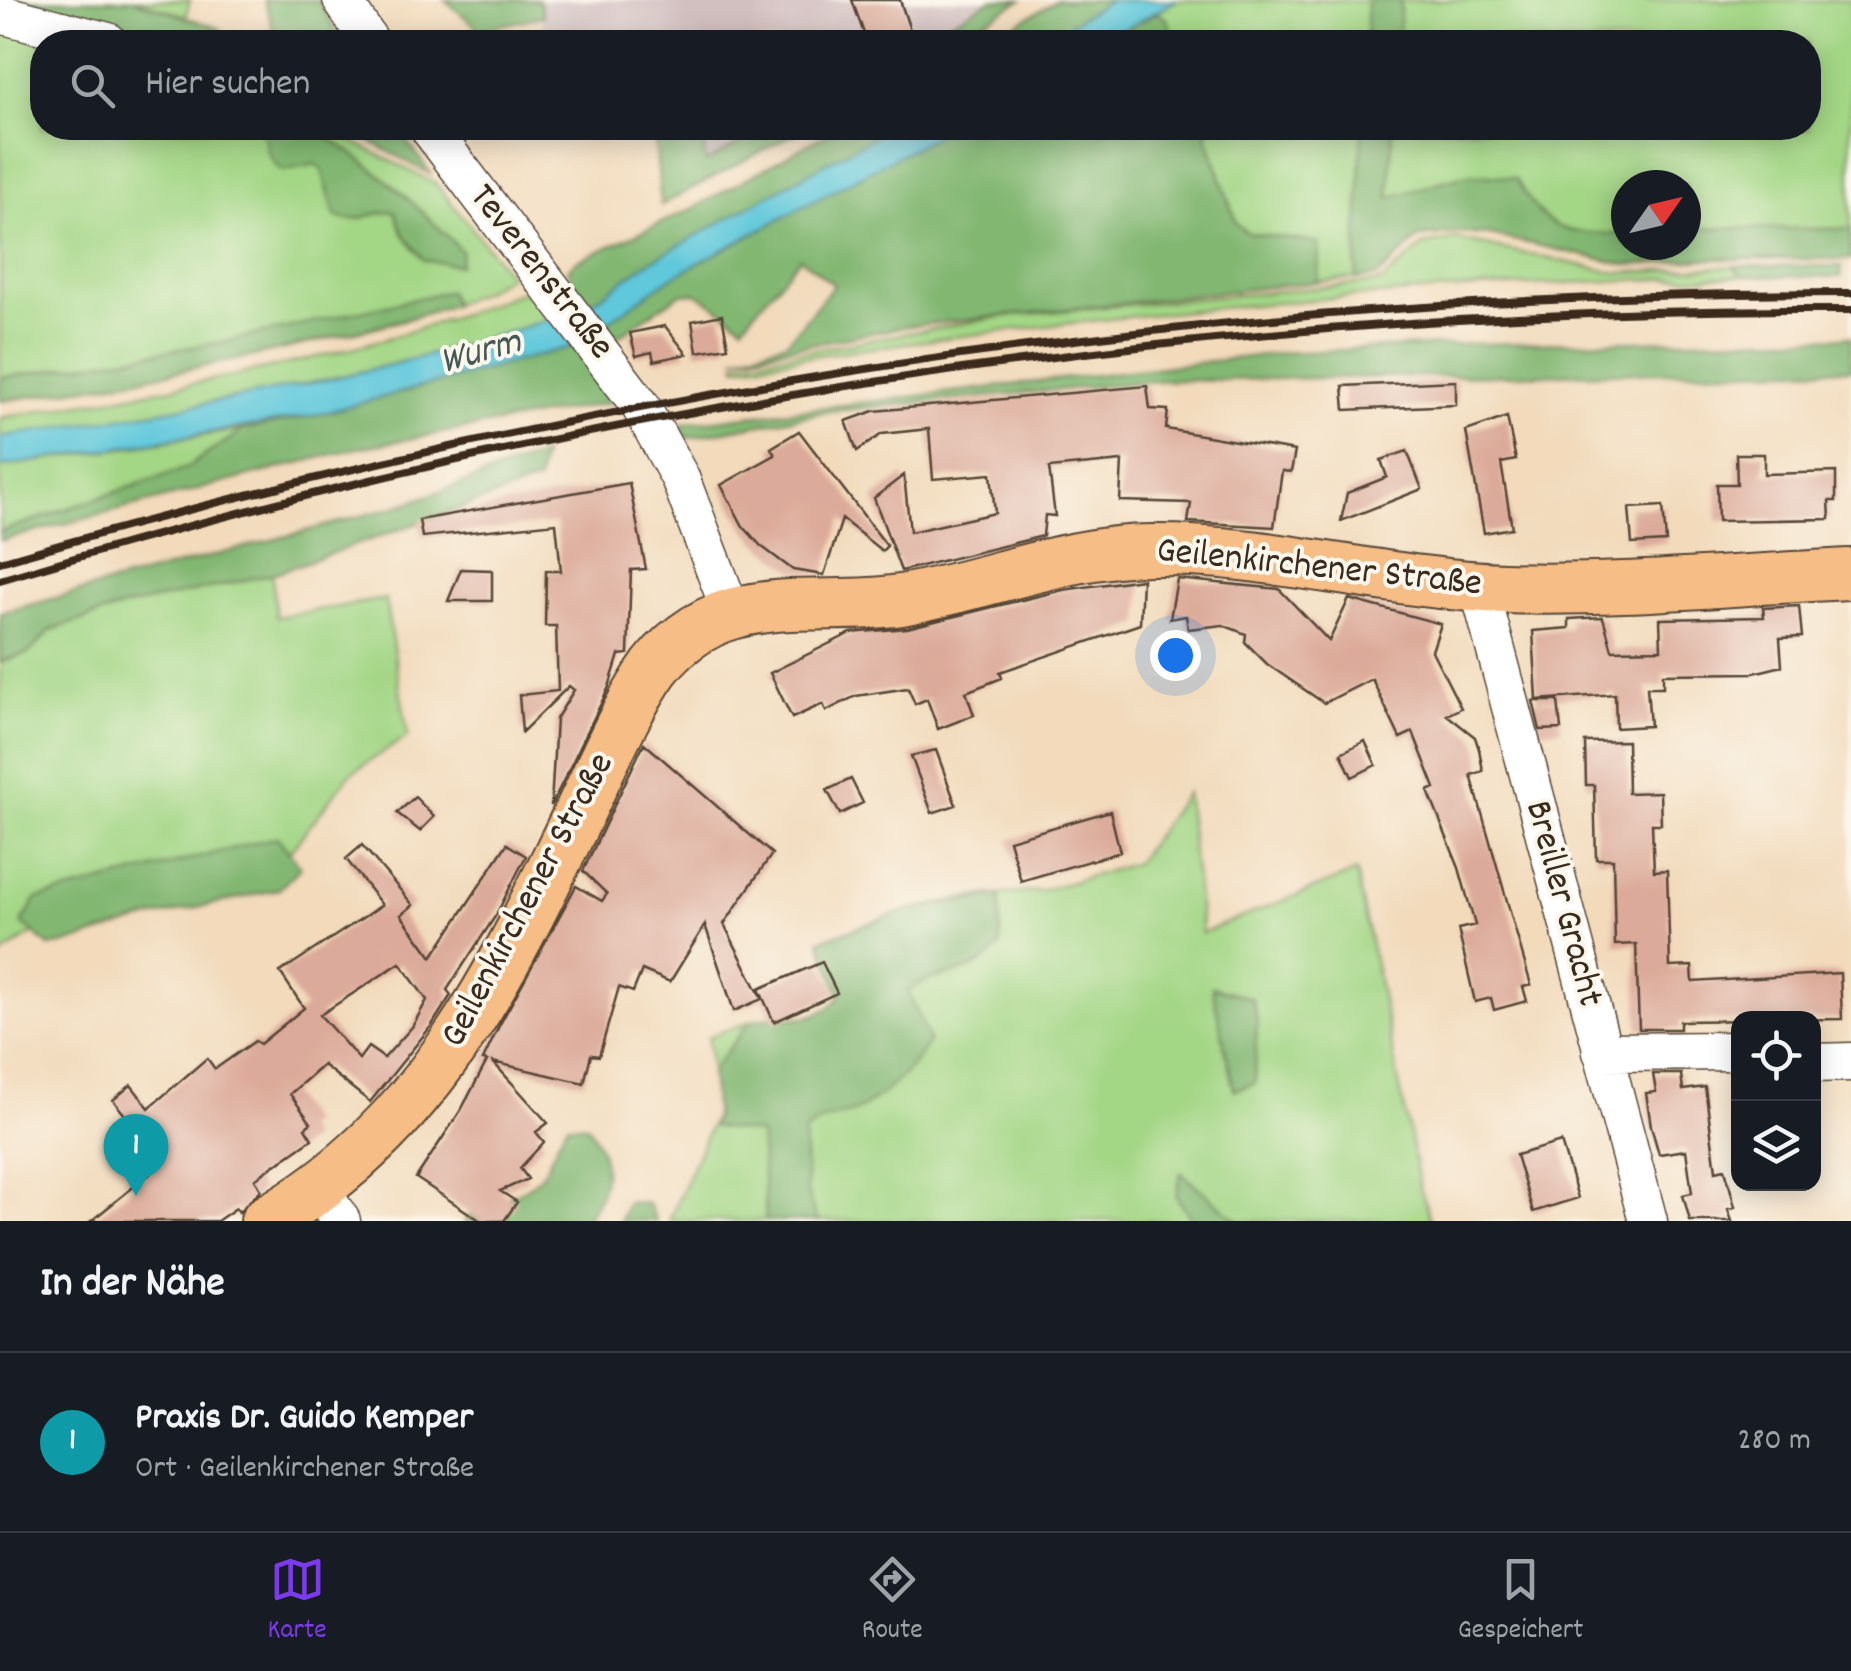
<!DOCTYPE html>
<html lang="de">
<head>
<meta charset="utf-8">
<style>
	:root { --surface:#171b24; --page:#20242c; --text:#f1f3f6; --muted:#9ea1a6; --line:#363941; --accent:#7c3aed }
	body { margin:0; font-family:Dekko,sans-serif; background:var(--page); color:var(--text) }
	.controls { position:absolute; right:30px; bottom:30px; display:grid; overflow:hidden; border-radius:20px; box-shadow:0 5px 25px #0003 }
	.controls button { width:90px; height:90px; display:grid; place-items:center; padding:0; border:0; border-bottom:2px solid var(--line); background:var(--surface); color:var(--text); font:50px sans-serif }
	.compass { position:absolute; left:1611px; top:170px; width:90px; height:90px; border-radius:50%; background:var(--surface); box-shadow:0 5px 25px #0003; rotate:56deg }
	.you { position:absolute; left:1175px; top:655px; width:35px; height:35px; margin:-25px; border:8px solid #fff; border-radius:50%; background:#1a73e8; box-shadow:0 0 0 15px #1a73e833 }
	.badge { display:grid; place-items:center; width:65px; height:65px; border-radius:50%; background:var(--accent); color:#fff; font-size:32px; font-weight:700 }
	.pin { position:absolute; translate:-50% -82px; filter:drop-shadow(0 2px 5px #0008) }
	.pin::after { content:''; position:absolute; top:52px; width:35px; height:30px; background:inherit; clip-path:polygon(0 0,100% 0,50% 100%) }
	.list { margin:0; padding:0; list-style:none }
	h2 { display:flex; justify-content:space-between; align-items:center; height:130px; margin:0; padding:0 40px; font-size:42px }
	h2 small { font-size:32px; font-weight:400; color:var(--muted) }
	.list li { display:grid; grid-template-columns:65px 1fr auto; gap:30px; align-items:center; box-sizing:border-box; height:180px; padding:0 40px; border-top:2px solid var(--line) }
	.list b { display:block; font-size:38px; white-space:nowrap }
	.list p { margin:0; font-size:32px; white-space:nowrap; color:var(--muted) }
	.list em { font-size:32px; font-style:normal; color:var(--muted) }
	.icon { flex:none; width:55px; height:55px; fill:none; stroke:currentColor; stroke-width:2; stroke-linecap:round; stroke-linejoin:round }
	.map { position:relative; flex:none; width:1851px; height:1221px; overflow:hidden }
	.search { position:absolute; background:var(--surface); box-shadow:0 5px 25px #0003; left:30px; right:30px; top:30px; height:110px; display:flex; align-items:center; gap:25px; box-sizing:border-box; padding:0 35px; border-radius:40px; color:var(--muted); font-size:38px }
	.sheet { height:310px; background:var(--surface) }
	nav { display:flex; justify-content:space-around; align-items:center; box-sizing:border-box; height:140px; border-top:2px solid var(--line); background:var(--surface); font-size:28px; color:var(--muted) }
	nav a { display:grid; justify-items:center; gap:5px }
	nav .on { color:var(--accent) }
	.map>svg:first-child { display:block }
</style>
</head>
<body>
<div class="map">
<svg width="1851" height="1221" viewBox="0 0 1851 1221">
	<rect width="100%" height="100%" fill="#fbf7ec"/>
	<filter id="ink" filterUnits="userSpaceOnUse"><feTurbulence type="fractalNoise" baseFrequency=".01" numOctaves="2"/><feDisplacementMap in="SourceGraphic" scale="20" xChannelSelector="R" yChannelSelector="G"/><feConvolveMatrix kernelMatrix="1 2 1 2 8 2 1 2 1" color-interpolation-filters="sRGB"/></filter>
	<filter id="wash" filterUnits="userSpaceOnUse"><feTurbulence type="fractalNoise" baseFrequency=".0048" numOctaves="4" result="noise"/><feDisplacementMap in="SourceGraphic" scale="40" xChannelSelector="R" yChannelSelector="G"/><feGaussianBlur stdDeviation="2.25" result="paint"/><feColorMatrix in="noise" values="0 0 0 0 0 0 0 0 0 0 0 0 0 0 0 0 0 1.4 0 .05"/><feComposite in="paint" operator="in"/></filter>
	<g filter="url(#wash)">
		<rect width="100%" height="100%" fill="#f2dabb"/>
		<path fill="#d2bfc0" d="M539,0H991L916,42L545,40Z
			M701,128H767L705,163Z"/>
		<path fill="#a3d685" stroke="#6f8052" stroke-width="2.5" fill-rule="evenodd" d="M134,0H190L186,16Z
			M1177,0H1851V259H1701L1627,265L1491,235L1459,233L1419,237L1378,276L1318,282L1319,243L1247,233L1236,223L1204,128H1808V42H1175L1167,19L1157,13ZM1626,185H1686V245H1626Z
			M0,27L42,42V128H326L436,184L510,275C457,311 392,323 331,338C221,364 111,385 0,401Z
			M1456,239L1618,273L1734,266L1742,276C1401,286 1075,316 737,367L736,363L1006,316L1381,282L1424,245Z
			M520,292L540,294L558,316C378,378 188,408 0,437V418C175,387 355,361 520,292Z
			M245,429L186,468L0,532V467Z
			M272,574L276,617L385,599L408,736L350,774L280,864L49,922L0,956V662L29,653L51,630L123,607Z
			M1186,793L1202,933L1356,872L1421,1191L1431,1221H669L715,1115L708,1037L749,1022L770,1058L851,1024L820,940L908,910L972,897L1040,891L1136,863Z"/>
		<path fill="#82b772" stroke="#5e7048" stroke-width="2.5" d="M2,0H134L221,29V42H142Z
			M264,0H318L342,42H270L262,34L274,31Z
			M445,0H539L543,16L480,30Z
			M991,0H1021L950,42H916Z
			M1057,0H1111L1039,42H986Z
			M1367,0H1401L1398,42H1366Z
			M1157,13L1167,19L1175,42H1102Z
			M262,128C274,127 289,125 302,128C344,135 432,219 462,252L459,265L424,260L404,235L395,212C374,209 357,227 335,216L322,169L315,164L283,171C266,160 267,144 262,128Z
			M345,128H397L432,175Z
			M654,128H701L706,162L767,128H805L661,205Z
			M837,128H889L646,264L589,305L575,288L568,269L575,262L694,208Z
			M950,128H1204L1236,223L1247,233L1319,243L1318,282L909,326L734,358L787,342L834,285L800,258L743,325L697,293L680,294L613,340L603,325L672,277Z
			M1362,128H1393L1389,197C1439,186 1461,166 1516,179C1547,235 1566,233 1626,234V245H1686L1687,228L1851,229V259H1701L1627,265L1491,235L1459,233L1419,237L1378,276L1356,279Z
			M1734,266H1842L1841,277L1742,276Z
			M449,291L453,305C304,349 153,379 0,401V378L228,341Z
			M1851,337V369L1154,381L832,411L687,438L681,424L1281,353L1469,344Z
			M578,345L618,401L353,449L0,541V532L186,468L245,429L312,416Z
			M542,455L538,481L272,574L123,607L51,630L29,653L0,662V613L399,506Z
			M277,837L301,867L279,889L142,920L62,945L49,946L22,923L36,899Z
			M1000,895V946C970,982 942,967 908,991L929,1040C919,1064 872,1109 846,1114C822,1120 825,1117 804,1133L807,1191L817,1221H766L760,1134L711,1126L715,1115L711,1072L749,1022C786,1009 810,1032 841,996L820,940L908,910Z
			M1212,987L1252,998L1257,1021L1255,1083L1234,1090Z
			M568,1124L587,1125C612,1160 609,1189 584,1221H465C483,1200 507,1201 529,1186C551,1171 553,1144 568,1124Z
			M1181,1173L1238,1221H1193L1176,1196Z
			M627,1202L648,1204L656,1221H620Z"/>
		<path fill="#5fc8db" stroke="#4d797c" stroke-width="2.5" d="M1111,0H1177L1102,42H1039Z
			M889,128H950L672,277L603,325L589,305L646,264Z
			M558,316L578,345L312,416L0,467V437C188,408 378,378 558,316Z"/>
		<g id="blocks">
			<path fill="#dcaa9a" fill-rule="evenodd" d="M852,0H900L914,42H867Z
				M722,315L728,347L697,352L692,321Z
				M665,326L687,354L654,361L652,352L636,356L630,333Z
				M1456,381V405L1345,410L1343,386Z
				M1147,386L1150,409L1168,410L1166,429L1295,451L1291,472L1282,471L1274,527L1188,522L1191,503L1120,501L1122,461L1049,468L1055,516L1045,515L1043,536L901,571L874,498L904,475L910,532L995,513L991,474L933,479L929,429L882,434L857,451L846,421L874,411Z
				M1507,417L1516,460L1501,463L1512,528L1484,533L1466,431Z
				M799,431L887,546L882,551L842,519L824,575L793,570L761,546L743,526L721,485L775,455L771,448Z
				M1407,451L1422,489L1341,521L1347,493L1387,477L1381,460Z
				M1736,454H1764V474L1836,472V501H1829L1830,519L1718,521L1717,484H1737Z
				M629,483L646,569L631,570L628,654L619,655L609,687L551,806L556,719L574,690L569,686L522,732L519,695L558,691L556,626H545L546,571H561L556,523L422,537L419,520Z
				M1663,506L1666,542L1632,544L1629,508Z
				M461,569L492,570V601H448Z
				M1142,579L1140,624L1000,672L1002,678L966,692L974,715L938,729L927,699L915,704L908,688L856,696L826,711L823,704L792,718L770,673L851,633L907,628L1063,590Z
				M1177,579L1279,589L1329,641L1349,599L1441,624L1432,651L1461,708L1447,715L1475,737L1479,749L1483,771L1471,775L1531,985L1523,987L1527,1001L1494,1010L1491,998L1475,1002L1458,929L1475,925L1459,868L1428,791L1435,788L1413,732L1400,738L1372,679L1324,703L1267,664L1245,642L1246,634L1223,625L1188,629L1186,616L1170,619Z
				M1799,606L1802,637L1780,638L1782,666L1754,673L1663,674V687H1647L1650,726L1616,728L1615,694L1537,700L1533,631L1569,628V619L1603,617L1612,650L1661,649L1660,619L1764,617L1763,608Z
				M1533,701H1558L1561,729L1540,730Z
				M1365,741L1376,765L1352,777L1341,753Z
				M1627,741L1628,793L1660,792L1661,824H1652L1654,871L1667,870L1670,967L1692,966L1693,982L1840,973L1842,1019L1680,1021V1029H1639L1636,944L1615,945L1613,859H1596L1594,785H1586L1585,742Z
				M644,743L772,854L724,924L762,999L734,1011L705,925L670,982L642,970L633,992L619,987L599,1056L591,1055L584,1083L493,1062L548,1123L536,1132L544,1142L520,1168L528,1179L500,1191L517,1202L504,1221H481L416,1178L461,1110L487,1061L483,1060L499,1026L576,886L602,901L607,894L583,871Z
				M936,750L956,805L932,813L911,756Z
				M851,779L863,803L840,814L827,790Z
				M415,797L434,817L420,831L397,813Z
				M1110,811L1120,852L1021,881L1009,840Z
				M507,844L526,856L496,915L447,990L451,995L432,1025L370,1102L323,1065L290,1094L311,1123L305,1128L312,1139L255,1179L261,1190L239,1212L236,1208L217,1221H91L163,1163L113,1100L131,1085L149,1108L207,1058L215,1069L255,1041L260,1044L304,1008L280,972L382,905L346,859L362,845L413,905L401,915L432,957ZM400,963L427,1000L412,1027L384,1058L368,1047L359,1059L320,1015Z
				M822,962L837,993L774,1022L759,989Z
				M1653,1074H1681L1683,1090L1705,1087L1716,1171L1725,1169L1735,1207L1728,1209L1732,1221H1690L1683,1195L1692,1193L1686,1150L1659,1154L1651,1126L1646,1093L1656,1092Z
				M1561,1142L1578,1198L1533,1212L1516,1155Z"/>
		</g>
	</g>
	<g filter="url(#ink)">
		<use href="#blocks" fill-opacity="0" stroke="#564436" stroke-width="2.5"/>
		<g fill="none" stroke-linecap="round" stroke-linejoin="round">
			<g stroke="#564436" stroke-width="41">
				<path id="minor" d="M342,0L370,42
					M0,14L108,42
					M429,128L640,405L680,478L732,614
					M1479,587L1648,1221
					M1602,1052L1738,1051
					M1814,1063L1851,1062
					M318,1187L341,1221"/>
			</g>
			<g stroke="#564436" stroke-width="54">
				<path id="major" d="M266,1221C430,1128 503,971 581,809C602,765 621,720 647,679C667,647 698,623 735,613C789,598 846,609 901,600C984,586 1067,550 1152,550C1270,549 1386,584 1504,588C1615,592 1739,579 1851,574"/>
			</g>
			<use href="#minor" stroke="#fff" stroke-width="38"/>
			<use href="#major" stroke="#f6be86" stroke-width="50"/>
			<path stroke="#3b2a1e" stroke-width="8" d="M0,562C606,386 1219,292 1851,293
				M0,580C598,399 1226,306 1851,310"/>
		</g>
	</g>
	<g text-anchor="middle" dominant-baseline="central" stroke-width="8" stroke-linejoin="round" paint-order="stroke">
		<g font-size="38" fill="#3b2a1e" stroke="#fbf7ec">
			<text transform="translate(540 273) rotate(52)">Teverenstraße</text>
			<text transform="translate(1319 569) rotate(6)">Geilenkirchener Straße</text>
			<text transform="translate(529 901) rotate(-62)">Geilenkirchener Straße</text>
			<text transform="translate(1562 904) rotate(75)">Breiller Gracht</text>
		</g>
		<g font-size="40" font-style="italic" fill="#465957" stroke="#fbf7ec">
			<text transform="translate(481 354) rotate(-16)">Wurm</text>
		</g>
	</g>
</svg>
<div class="controls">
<button><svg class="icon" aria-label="locate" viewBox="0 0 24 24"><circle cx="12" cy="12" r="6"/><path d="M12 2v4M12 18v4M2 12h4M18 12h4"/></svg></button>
<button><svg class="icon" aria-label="layers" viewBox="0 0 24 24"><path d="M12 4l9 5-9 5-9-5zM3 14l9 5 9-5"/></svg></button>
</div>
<svg class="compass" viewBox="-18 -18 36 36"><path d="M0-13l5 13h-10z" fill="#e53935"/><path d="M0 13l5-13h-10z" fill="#9ea1a6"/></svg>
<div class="you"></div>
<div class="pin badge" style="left:136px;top:1196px;background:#0f9aa8">1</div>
<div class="search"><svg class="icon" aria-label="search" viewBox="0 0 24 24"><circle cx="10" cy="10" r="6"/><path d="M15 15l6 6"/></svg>Hier suchen</div>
</div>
<section class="sheet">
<h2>In der Nähe<small></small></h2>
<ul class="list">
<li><span class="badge" style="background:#0f9aa8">1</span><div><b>Praxis Dr. Guido Kemper</b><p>Ort · Geilenkirchener Straße</p></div><em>280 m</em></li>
</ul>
</section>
<nav>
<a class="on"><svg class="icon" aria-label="map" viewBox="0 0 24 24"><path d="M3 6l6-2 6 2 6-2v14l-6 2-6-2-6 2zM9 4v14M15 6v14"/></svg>Karte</a>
<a><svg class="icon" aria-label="directions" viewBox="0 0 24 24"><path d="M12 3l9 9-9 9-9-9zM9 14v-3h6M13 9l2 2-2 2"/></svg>Route</a>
<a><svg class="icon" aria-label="saved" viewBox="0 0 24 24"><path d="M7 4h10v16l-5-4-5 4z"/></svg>Gespeichert</a>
</nav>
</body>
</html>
